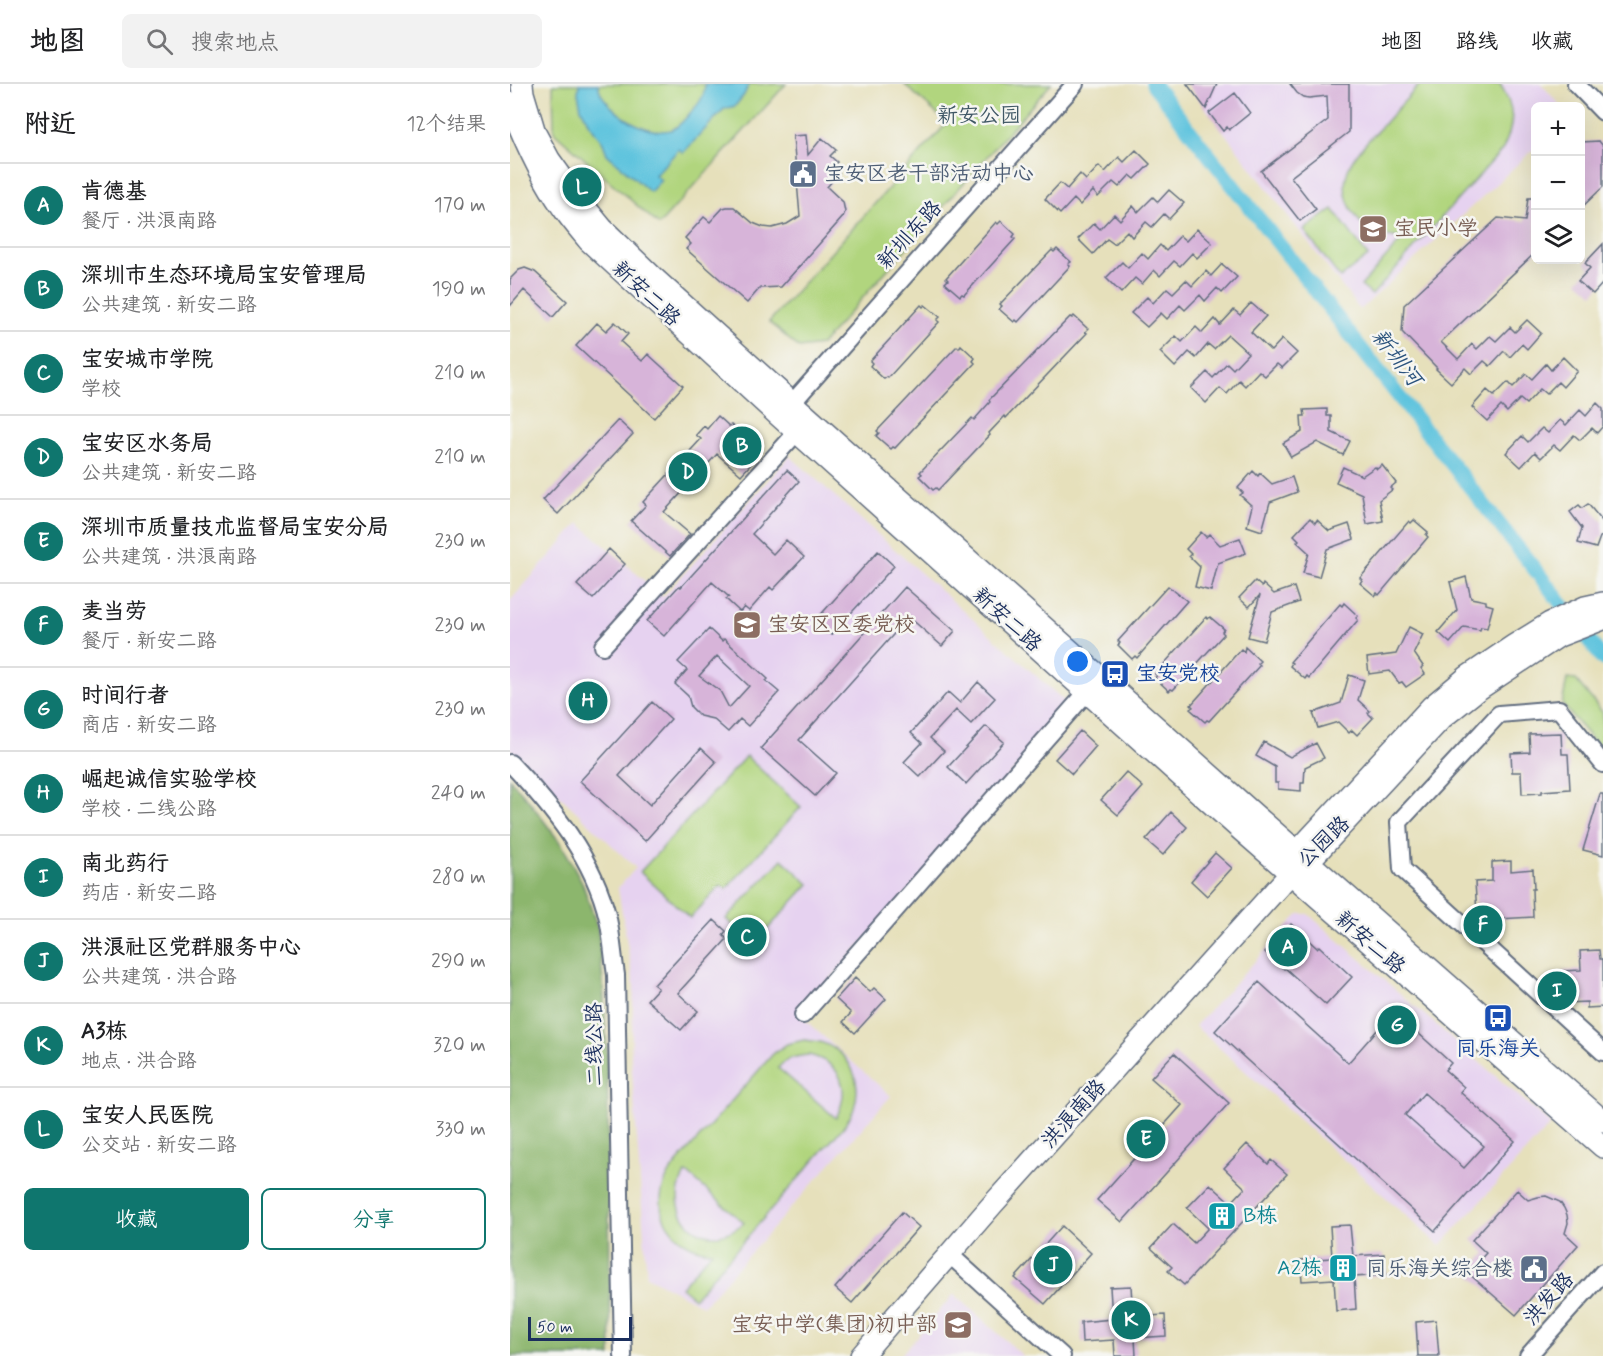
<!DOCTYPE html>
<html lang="zh">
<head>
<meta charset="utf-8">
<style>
	:root { --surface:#fff; --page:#f2f2f2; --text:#202124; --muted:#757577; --line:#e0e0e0; --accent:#0f766e }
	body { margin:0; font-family:Mynerve,"LXGW WenKai TC",sans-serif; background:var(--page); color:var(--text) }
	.controls { position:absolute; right:18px; top:18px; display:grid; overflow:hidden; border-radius:9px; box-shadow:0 6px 24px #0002 }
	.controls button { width:54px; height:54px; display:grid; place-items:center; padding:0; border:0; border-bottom:2px solid var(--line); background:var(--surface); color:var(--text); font:30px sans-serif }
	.scale { position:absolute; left:18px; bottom:15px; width:104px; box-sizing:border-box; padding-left:6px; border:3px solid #1b2f5e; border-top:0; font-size:16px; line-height:21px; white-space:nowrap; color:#1b2f5e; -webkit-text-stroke:4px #f6f6f2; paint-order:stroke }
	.you { position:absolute; left:568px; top:578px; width:21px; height:21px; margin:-15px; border:4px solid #fff; border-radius:50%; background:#1a73e8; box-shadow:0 0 0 9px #1a73e833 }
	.badge { display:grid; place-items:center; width:39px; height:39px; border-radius:50%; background:var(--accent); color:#fff; font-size:20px; font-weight:700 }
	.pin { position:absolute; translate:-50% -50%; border:3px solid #fff; box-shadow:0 2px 6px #0006 }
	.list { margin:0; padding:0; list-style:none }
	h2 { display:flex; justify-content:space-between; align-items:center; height:78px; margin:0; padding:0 24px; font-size:26px }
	h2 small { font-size:20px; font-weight:400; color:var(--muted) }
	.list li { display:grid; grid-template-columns:39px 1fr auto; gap:18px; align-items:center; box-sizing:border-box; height:84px; padding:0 24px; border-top:2px solid var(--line) }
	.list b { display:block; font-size:22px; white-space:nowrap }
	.list p { margin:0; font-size:20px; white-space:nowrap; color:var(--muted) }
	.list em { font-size:20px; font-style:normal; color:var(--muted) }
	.actions { display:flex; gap:12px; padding:18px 24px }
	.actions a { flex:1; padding:14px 0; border:2px solid var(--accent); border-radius:9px; text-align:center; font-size:21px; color:var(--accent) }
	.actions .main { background:var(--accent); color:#fff }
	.icon { flex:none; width:33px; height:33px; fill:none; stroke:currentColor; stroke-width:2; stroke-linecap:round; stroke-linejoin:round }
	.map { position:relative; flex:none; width:1093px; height:1272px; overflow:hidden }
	header { display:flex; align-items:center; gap:36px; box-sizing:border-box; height:84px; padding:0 30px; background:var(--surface); border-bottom:2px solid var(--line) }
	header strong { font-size:28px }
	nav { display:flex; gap:33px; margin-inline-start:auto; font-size:21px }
	.search { width:420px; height:54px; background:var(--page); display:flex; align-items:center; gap:15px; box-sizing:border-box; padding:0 21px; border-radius:9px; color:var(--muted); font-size:22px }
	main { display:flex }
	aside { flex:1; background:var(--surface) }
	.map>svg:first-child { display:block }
</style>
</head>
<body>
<header>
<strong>地图</strong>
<div class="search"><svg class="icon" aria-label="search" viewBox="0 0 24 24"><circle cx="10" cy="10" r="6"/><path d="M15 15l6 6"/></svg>搜索地点</div>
<nav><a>地图</a><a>路线</a><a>收藏</a></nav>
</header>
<main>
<aside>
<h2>附近<small>12个结果</small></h2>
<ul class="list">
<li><span class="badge">A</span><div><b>肯德基</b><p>餐厅 · 洪浪南路</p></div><em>170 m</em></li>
<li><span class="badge">B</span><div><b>深圳市生态环境局宝安管理局</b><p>公共建筑 · 新安二路</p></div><em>190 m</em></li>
<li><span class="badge">C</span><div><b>宝安城市学院</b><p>学校</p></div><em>210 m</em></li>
<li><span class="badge">D</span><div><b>宝安区水务局</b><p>公共建筑 · 新安二路</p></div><em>210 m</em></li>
<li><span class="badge">E</span><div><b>深圳市质量技术监督局宝安分局</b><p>公共建筑 · 洪浪南路</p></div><em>230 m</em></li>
<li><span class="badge">F</span><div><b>麦当劳</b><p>餐厅 · 新安二路</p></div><em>230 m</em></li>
<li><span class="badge">G</span><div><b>时间行者</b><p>商店 · 新安二路</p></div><em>230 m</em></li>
<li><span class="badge">H</span><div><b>崛起诚信实验学校</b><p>学校 · 二线公路</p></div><em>240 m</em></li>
<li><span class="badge">I</span><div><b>南北药行</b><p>药店 · 新安二路</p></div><em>280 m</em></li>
<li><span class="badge">J</span><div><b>洪浪社区党群服务中心</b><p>公共建筑 · 洪合路</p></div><em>290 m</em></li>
<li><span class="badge">K</span><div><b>A3栋</b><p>地点 · 洪合路</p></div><em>320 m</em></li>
<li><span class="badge">L</span><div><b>宝安人民医院</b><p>公交站 · 新安二路</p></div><em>330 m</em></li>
</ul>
<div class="actions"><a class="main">收藏</a><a>分享</a></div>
</aside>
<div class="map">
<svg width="1093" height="1272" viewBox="0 0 1093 1272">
	<rect width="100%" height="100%" fill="#f6f6f2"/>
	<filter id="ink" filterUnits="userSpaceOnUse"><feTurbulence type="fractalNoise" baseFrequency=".0167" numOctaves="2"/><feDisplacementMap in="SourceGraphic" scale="12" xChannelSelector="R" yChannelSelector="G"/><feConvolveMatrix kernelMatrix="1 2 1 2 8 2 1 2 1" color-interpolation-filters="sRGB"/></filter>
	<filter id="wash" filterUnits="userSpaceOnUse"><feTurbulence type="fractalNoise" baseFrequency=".008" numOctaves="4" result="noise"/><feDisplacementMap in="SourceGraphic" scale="24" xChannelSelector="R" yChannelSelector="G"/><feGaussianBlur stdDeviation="1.35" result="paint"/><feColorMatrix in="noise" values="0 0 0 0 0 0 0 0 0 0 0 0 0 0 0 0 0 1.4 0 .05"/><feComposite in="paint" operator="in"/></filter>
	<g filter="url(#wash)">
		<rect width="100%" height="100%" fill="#e6e0bb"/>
		<path fill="#e6d2f0" d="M677,0H1031L1051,22H1026L1025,64L850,226Z
			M280,372L560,622L289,931L381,1012L193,1222L137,1192L121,973L124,901L108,804L126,784L0,665V517L69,439L153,513Z
			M789,830H798L1041,1040L930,1162L685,942Z
			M444,1210L513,1272H390Z"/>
		<path fill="#b1d57e" stroke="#66826e" stroke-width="1.5" fill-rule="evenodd" d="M43,0H276L149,141L44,48Z
			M394,0H541L311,261L289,264L259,238L437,39Z
			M910,0H990C1005,24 1005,40 993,65L862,211L851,202L893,154C870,152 856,150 843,128C821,91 849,66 873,41C885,27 898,14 910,0Z
			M823,125L858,172L830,194L794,146Z
			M1057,595L1066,596L1093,629V669L1052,620Z
			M236,672L291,723L216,805L211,801L180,834L130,788Z
			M272,775L299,800L244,860L216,835Z
			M294,956C300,957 307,957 313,959C340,969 353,997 344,1024C343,1030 338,1035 335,1041L184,1214L171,1203L202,1167C173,1166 145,1139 152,1108C154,1096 160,1088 167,1079L263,970L277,960ZM299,971C332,979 341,1005 326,1034L268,984C276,974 287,972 299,971ZM176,1089H177L234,1139C226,1145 218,1150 209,1151C174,1154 157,1115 176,1089Z"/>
		<path fill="#8cb66d" stroke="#547266" stroke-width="1.5" d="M0,695L19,717L52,761L72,798L88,845L93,899L97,968L101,1272H0Z"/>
		<path fill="#60c4de" stroke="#3e7a9e" stroke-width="1.5" d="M69,0H88C89,4 90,9 93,13C106,31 137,52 161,46C168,44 176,34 181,28C189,20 195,12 195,0H239L234,11L225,22L214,25L173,69L169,65L145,91L151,96L140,108L97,70L93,59L78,38L71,24L68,9Z"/>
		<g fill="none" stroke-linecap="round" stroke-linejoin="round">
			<path stroke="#60c4de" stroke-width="15" d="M643,0L1041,506L1093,575"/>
		</g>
		<g id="blocks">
			<path fill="#d7b4d9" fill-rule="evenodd" d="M677,0H707L696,25Z
				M780,0H839V48L781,93L806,125L790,137L751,87L818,36L817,12L799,14L793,13L787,9Z
				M725,9L740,29L719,46L717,43L713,47L699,29Z
				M296,51L298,71L312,54L326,66L320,72L327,78L322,83L329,89L317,103L333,118L335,128L333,133L271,203L250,204L237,219L176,165L181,160L175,154L194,133L200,138L213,124L217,123H224L243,139L253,143L262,144L277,140L290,132L283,52Z
				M1089,57L1093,62V103L1071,124V58Z
				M626,66L640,80L625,95L620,91L609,103L603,98L588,113L583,107L570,121L564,115L550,130L535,115L550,99L557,105L570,90L576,96L589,82L595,88L609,73L614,78Z
				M659,106L674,119L659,135L654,130L642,143L636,138L622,153L617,147L604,160L597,155L583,170L568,155L584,139L590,145L604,130L610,136L623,122L628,128L643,113L648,118Z
				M1018,114H1026V168L931,258L948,275L962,260L967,265L980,252L986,257L1000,243L1005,248L1017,236L1031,249L1017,265L1012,260L1000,273L994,267L980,282L974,277L961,290L955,284L941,299L926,285L927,284L892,248L894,221L988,134L1015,137Z
				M491,137L505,150L503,153L505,155L454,211L452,210L450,212L435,199L438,196L436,194L486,138L488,140Z
				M687,145L702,159L687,174L682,169L670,182L664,177L650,192L644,186L632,200L625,194L611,209L596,194L612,178L618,184L632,169L638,175L650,161L656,167L670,152L676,157Z
				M1093,160V199L1083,210L1068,197L1080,184L1075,179Z
				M547,165L561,178L558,180L560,182L508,238L506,236L504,238L489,225L492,222L490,220L542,166L544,168Z
				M712,180L727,193L712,209L707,204L695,217L690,211L675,226L670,221L657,235L651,229L637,243L621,229L637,213L643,219L657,204L663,209L676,196L682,202L696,187L701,192Z
				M15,184L25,188L57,217L43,233L14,206L0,222V195L9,186Z
				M741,219L756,232L741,248L761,267L772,255L787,269L772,284L767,280L755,292L749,287L735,302L729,296L717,310L710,304L696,319L681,304L697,288L703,294L717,279L723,285L738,269L718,251L704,265L698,260L686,274L679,268L665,283L650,268L666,252L672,258L686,243L692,249L705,235L710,241L724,226L730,231Z
				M411,221L413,223L415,221L430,233L427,236L429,238L378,294L377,293L374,295L360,282L362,279L360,277Z
				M564,232L578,245L575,248L577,249L496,334L495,332L479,349L480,351L428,406L426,404L423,406L409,392L412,390L410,388L462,334L464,336L480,318L479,316L560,233L562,234Z
				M105,238L118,250L111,258L132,277L138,270L173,302L144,334L66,262L87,239L96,247Z
				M451,261L465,274L463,277L465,279L385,364L383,363L381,365L366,352L369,349L367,347L447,262L449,264Z
				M1053,273L1067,287L1053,303L1048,298L1036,310L1030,305L1016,320L1010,315L997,328L991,322L977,337L962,323L977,306L984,312L998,298L1003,303L1016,290L1022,295L1036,280L1041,286Z
				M1087,319L1093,325V342L1087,349L1082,344L1070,356L1064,351L1050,366L1044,361L1031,374L1025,368L1011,383L996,369L1012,352L1018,358L1032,344L1038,349L1050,336L1056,341L1070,326L1076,332Z
				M817,325V332H821V348L840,357L833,371L807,358L781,373L773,359L792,348L791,332H795L794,326Z
				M208,332L219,342L221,341L241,358L233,366L242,374V379L231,391L207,370L154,428L180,450L160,472L121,437L136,421L133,418L191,355L186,351L194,342L197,345Z
				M108,336L123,350L48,430L33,416Z
				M872,381L886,399L880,404L882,406L869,416L873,437L857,440L852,410L826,398L833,383L852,392L865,383L867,385Z
				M277,386L289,397L242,450L263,470L276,456L294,473L263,506L260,503L239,527L234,523L230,528L216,515L219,513L202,498L154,552L137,537L169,502L171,503Z
				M743,387L748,392L750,389L762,400L782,393L787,408L760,418L752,447L737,442L742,422L730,411L733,409L728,404Z
				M1078,420L1093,438V452L1090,453L1086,464L1068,459L1072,444L1060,428L1069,421L1072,424Z
				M800,434L805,439L807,436L819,447L839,440L844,455L817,465L809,493L793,489L799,469L787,458L789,456L784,451Z
				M904,436L918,448L916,451L918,453L869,511L867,509L865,512L850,499L852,496L850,494L899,437L901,439Z
				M691,448L696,453L699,450L710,461L730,454L736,469L708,479L701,507L685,503L690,483L679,472L681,470L676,465Z
				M99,465L115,480L83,515L67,501Z
				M368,467L384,482L321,551L305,537Z
				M956,493L961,514L976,517V520L983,522L977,544L971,543L970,546L954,543L940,559L928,548L947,526L940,498Z
				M745,497L752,503L753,500L764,510L784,503L789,518L762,528L754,557L738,553L750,511L739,523L729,514Z
				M658,502L677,517L627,574L625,572L622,575L608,561L610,559L608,557Z
				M395,503L445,547L432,562L399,533L289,656L326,689L305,712L251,664Z
				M834,519L848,532L846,534L848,536L799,594L797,592L795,595L780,582L782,579L780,578L830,520L832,522Z
				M696,533L698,535L700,533L714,545L712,548L714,550L663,606L661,605L659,607L645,594L647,591L645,590Z
				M899,543L913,550L904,569L913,582L911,584L915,590L896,603L892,598L889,599L880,587L859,590L857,574L886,570Z
				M199,545L212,557L214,555L258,595L256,597L269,608L238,642L230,635L218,648L203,635L190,632L181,623L178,612L165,600L177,586L168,578ZM207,572L239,602L219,624L210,607L189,592Z
				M735,563L750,577L748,579L750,581L699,637L697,636L695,638L680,625L683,623L681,621L731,565L734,568Z
				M839,591L854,596L848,616L860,627L858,629L863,634L847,651L842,646L839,649L828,638L808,644L803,629L831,619Z
				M468,598L485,614L461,640L446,626L420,654L434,667L410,693L394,678L412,659L401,649L438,608L450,619Z
				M142,618L161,635L109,692L140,721L191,664L206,678L135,757L70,697Z
				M476,642L494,658L456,700L438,683Z
				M570,647L586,662L562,690L545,675Z
				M1051,649L1052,670H1058L1060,705L1032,707V709L1012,710L1011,688H1002L1001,669L1020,668L1019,650Z
				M754,658L780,673L806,659L814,674L795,683L794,699H791V707L768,705V699H765V683L746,672Z
				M616,688L633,703L608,731L591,716Z
				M1090,710H1093V771L1073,766Z
				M661,728L677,743L653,771L636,756Z
				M705,769L722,784L697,812L681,797Z
				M1001,777V787L1023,785L1024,805H1022L1023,833L989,835L988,829L967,830L965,798L982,797V778Z
				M204,836L216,847L213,851L217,855L168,909L188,927L171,946L137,916L148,904L144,901Z
				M781,840L807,864L809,862L842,893L816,921L775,884L774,885L755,868Z
				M1089,866L1090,875H1093V923L1077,924V918L1055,919L1053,887L1071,886L1070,867Z
				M345,894L360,908L364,904L376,915L345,949L333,938L341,929L326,915Z
				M749,898L838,979L884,927L941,979L935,986L954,1003L950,1008L1005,1057L925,1147L705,947ZM914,1009L974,1062L954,1084L895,1031Z
				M664,969L719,1019L612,1138L587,1116L672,1021L641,994Z
				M737,1060L758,1080L761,1076L777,1090L674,1201L658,1187L662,1183L641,1164L663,1140L684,1159L698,1144L677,1124L700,1100L721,1119L735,1104L714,1084Z
				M1007,1106L1018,1116L1028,1113L1036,1112L1050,1118L1054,1124L1057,1131L1058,1139L1055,1149L1068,1161L1006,1231L958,1189L976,1169L962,1156Z
				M392,1128L409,1143L342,1219L325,1204Z
				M840,1141L843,1172L874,1170L876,1191L844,1193L846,1225L826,1227L824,1195L792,1197L790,1176L822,1174L820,1142Z
				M552,1142L581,1169L535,1220L505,1194Z
				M621,1202L623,1233L655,1231L656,1252L625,1254L626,1272H605L604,1256L572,1258L571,1238L602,1235L600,1203Z
				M926,1236L929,1272H908L906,1238Z"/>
		</g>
	</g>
	<g filter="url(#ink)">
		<use href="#blocks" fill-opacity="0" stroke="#626d7f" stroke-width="1.5"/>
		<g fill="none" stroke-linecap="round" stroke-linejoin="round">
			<g stroke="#626d7f" stroke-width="20">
				<path id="minor" d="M1066,0L1093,28
					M275,327L565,0
					M93,562L287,348
					M0,679C42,723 84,774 98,835C102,853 103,872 106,891L113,1272
					M1093,680L1049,625L989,630L889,738L892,785L1093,968
					M293,931L577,608
					M439,1170L552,1272
					M1018,1272L1093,1188"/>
			</g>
			<g stroke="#626d7f" stroke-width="24">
				<path id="major" d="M12,0L13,9L25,49L39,75L64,110L92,144L145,195L282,319L745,731L1093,1037
					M0,19C14,56 30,92 53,124C61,136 70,146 79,157L270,333L732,747L1093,1063
					M783,780L787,768L922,622L957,593L1003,562L1040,539L1075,523L1093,519
					M351,1272L482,1121L780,790L798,778L932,634L966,607L1049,552L1093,535"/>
			</g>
			<use href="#minor" stroke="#fff" stroke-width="16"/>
			<use href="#major" stroke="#fff" stroke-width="21"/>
		</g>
	</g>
	<defs>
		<g id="civic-square" transform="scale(1.5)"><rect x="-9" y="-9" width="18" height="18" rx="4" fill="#5c6f8a" stroke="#f6f6f2"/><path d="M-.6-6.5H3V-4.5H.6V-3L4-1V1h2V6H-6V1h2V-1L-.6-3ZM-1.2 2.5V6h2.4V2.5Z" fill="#fff"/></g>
		<g id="school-square" transform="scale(1.5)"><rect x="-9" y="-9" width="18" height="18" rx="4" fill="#8d6e63" stroke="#f6f6f2"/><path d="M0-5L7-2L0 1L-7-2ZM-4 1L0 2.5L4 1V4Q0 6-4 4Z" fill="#fff"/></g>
		<g id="bus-square" transform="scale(1.5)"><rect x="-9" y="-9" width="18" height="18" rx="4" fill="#1a4fb4" stroke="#f6f6f2"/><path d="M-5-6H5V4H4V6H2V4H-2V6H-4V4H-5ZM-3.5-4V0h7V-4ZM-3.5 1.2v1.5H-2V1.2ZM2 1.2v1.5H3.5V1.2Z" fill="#fff"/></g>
		<g id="building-square" transform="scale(1.5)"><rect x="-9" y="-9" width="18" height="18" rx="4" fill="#0f9aa8" stroke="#f6f6f2"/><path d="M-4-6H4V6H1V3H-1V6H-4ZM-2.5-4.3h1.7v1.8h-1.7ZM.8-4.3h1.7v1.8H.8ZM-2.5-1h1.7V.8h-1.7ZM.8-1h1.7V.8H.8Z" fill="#fff"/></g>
	</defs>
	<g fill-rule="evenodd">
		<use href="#civic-square" x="293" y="90"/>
		<use href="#school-square" x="863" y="145"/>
		<use href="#school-square" x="237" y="541"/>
		<use href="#bus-square" x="605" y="590"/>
		<use href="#bus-square" x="988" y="934"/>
		<use href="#building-square" x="712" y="1132"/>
		<use href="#building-square" x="833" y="1184"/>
		<use href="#civic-square" x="1024" y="1185"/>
		<use href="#school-square" x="448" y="1241"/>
	</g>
	<g text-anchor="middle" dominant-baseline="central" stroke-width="5" stroke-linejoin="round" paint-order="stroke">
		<g font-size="21" fill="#405866" stroke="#f6f6f2">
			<text x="469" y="32">新安公园</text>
		</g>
		<g font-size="21" fill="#4e5e75" stroke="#f6f6f2" text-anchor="start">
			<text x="314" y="90">宝安区老干部活动中心</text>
			<text x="1003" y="1185" text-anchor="end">同乐海关综合楼</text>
		</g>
		<g font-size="21" fill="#785e54" stroke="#f6f6f2" text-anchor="start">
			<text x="884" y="145">宝民小学</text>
			<text x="258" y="541">宝安区区委党校</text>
			<text x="427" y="1241" text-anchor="end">宝安中学(集团)初中部</text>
		</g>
		<g font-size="21" fill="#1b2f5e" stroke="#f6f6f2">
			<text transform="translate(400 151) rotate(-48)">新圳东路</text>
			<text transform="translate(136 210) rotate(43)">新安二路</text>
			<text transform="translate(497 536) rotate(42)">新安二路</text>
			<text transform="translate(814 758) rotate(-44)">公园路</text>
			<text transform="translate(860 859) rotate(41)">新安二路</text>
			<text transform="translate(85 960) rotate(-91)">二线公路</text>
			<text transform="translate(564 1030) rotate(-48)">洪浪南路</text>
			<text transform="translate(1039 1215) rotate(-48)">洪发路</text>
		</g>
		<g font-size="21" fill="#164399" stroke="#f6f6f2" text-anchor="start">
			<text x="626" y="590">宝安党校</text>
			<text x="988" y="965" text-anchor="middle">同乐海关</text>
		</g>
		<g font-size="21" fill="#0d838f" stroke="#f6f6f2" text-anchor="start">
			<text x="733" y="1132">B栋</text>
			<text x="812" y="1184" text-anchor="end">A2栋</text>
		</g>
		<g font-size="22" font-style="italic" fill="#2c547e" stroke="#f6f6f2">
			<text transform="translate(886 274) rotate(52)">新圳河</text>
		</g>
	</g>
</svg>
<div class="controls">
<button>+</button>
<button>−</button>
<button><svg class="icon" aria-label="layers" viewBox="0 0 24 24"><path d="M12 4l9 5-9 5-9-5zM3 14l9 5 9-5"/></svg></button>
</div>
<div class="scale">50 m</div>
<div class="you"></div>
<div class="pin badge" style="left:778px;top:863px">A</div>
<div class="pin badge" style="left:232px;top:362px">B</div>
<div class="pin badge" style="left:237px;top:853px">C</div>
<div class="pin badge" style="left:178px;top:388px">D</div>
<div class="pin badge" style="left:636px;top:1055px">E</div>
<div class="pin badge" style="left:973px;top:841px">F</div>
<div class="pin badge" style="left:887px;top:941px">G</div>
<div class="pin badge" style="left:78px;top:617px">H</div>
<div class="pin badge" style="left:1047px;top:907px">I</div>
<div class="pin badge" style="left:543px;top:1181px">J</div>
<div class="pin badge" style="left:621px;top:1236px">K</div>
<div class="pin badge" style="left:72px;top:103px">L</div>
</div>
</main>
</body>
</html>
